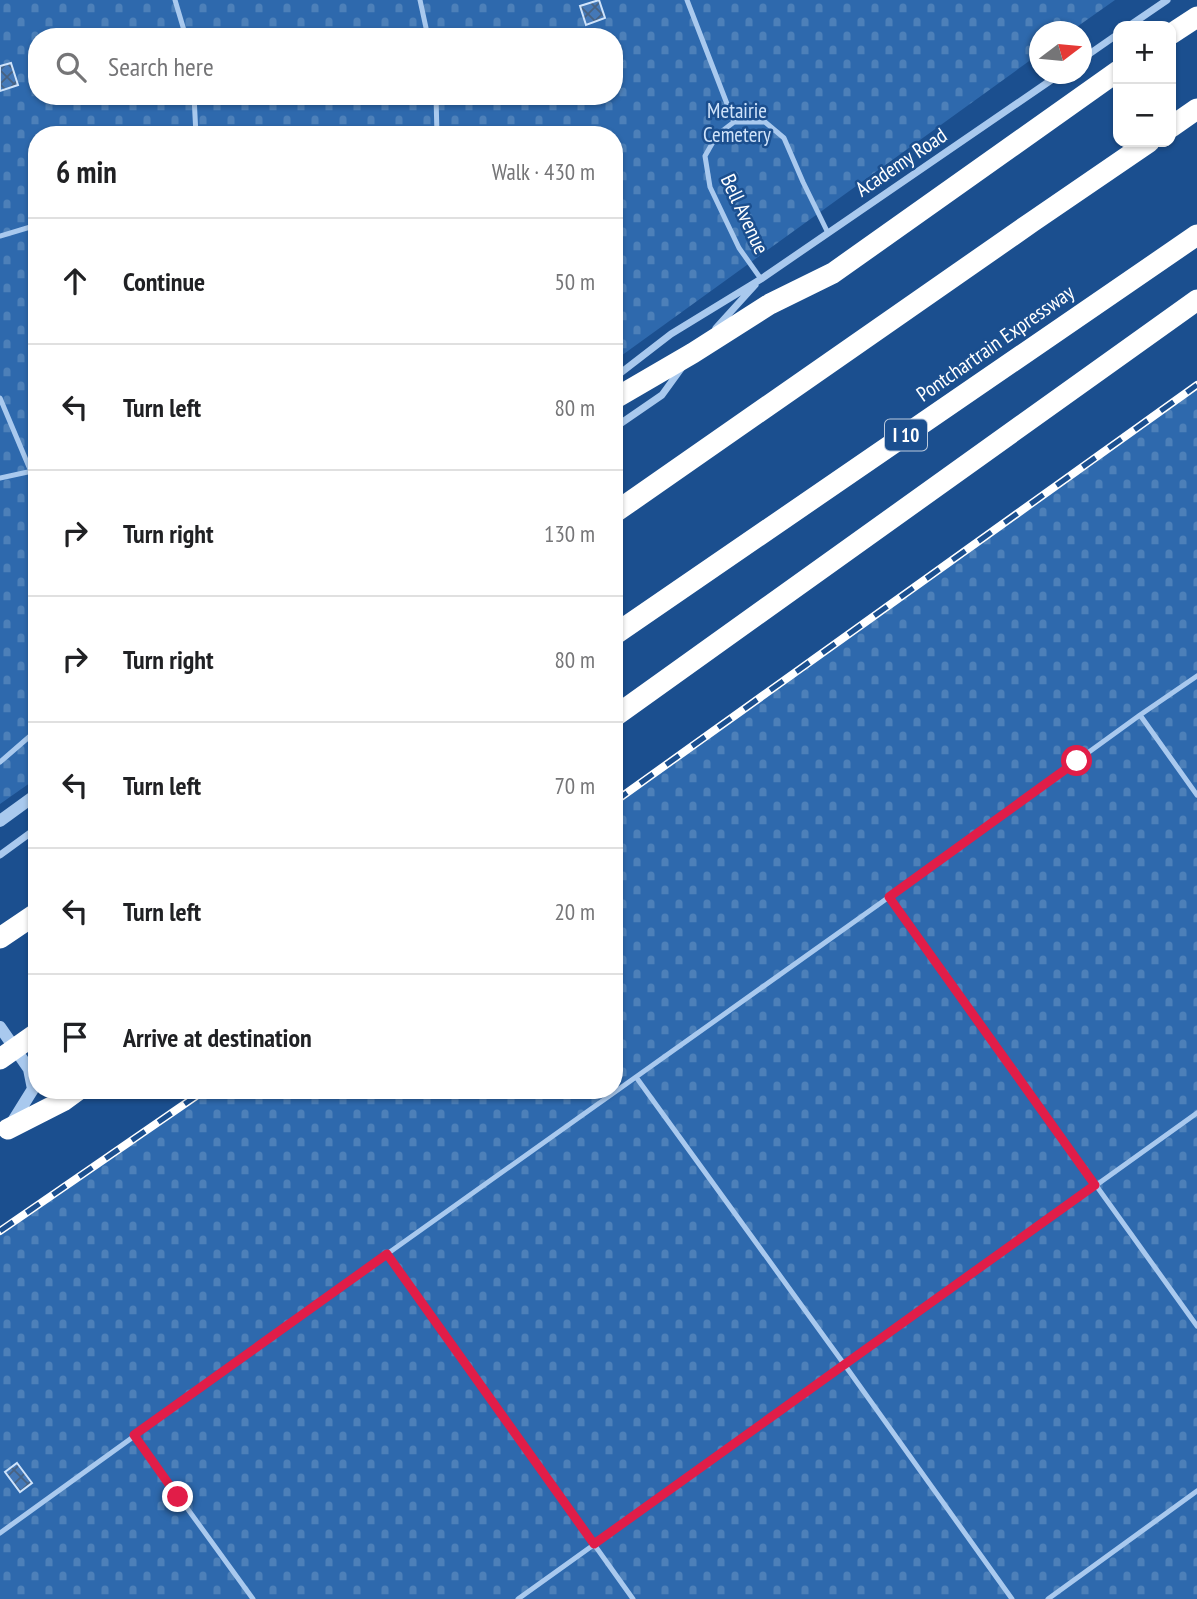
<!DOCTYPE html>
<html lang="en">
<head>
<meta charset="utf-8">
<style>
	:root { --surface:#fff; --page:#f2f2f2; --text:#202124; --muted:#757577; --line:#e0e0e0 }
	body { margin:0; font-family:"PT Sans Narrow",sans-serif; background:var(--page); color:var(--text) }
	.controls { position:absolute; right:21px; top:21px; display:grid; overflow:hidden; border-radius:14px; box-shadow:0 2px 5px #0004 }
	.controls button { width:63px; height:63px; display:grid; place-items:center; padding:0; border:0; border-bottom:2px solid var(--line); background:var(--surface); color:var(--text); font:35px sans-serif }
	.compass { position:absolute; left:1029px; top:21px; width:63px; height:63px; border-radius:50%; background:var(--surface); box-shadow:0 2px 5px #0004; rotate:74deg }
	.stop { position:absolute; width:21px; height:21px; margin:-16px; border:5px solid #e11d48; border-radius:50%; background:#fff }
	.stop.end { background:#e11d48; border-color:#fff; box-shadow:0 2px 7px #0008 }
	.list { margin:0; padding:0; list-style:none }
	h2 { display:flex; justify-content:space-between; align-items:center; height:91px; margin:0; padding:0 28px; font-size:30px }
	h2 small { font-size:23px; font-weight:400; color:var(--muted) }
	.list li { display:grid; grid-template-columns:46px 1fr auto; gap:21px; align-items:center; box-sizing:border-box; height:126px; padding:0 28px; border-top:2px solid var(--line) }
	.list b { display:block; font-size:26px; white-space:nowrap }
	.list em { font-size:23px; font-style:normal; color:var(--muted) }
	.icon { flex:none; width:38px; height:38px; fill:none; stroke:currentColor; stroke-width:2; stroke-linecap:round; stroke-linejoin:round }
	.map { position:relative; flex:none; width:1197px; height:1599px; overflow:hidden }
	.search { position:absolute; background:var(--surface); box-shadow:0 2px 5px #0004; left:28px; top:28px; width:595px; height:77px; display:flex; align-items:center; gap:18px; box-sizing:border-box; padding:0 24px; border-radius:28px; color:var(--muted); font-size:26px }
	.panel { position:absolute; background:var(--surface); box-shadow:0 2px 5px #0004; left:28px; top:126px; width:595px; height:973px; border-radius:28px }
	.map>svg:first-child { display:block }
</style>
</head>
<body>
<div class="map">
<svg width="1197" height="1599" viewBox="0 0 1197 1599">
	<defs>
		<pattern id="cemetery-stones" width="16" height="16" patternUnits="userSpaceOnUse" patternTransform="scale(1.75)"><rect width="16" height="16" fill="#2e69ad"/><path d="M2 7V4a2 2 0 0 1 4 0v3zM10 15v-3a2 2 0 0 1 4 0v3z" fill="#4d80b9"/></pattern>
		<pattern id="building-cross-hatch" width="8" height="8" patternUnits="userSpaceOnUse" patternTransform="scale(1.75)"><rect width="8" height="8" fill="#4478b7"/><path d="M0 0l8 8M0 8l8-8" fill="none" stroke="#486282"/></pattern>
	</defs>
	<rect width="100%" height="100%" fill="#1b4f8f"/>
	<path fill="url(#cemetery-stones)" fill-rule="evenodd" d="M0,0H1115L1071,31L1040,32L1039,54L614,361V135H37V778L0,804ZM37,37H614V96H37Z
		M1197,385V1599H0V1231L205,1090H614V802Z"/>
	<path fill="url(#building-cross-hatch)" stroke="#cfe3fa" stroke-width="2" d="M599,0L605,18L586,25L580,6Z
		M614,42L622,61L614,64Z
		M11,63L18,85L0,91V66Z
		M17,1463L32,1483L20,1492L5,1472Z"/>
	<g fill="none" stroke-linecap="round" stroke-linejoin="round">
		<path stroke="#a9c9ee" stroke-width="5" d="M175,0L186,37
			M420,0L428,37
			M687,0L734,122
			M194,96L196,135
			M436,96L437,135
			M0,236L37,225
			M761,279L739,248L710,187L705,156L717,135L734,122H765L784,138L803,182L828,233
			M0,398L37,486
			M0,478L37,470
			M1140,715L1197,795
			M0,762L37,730
			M889,897L1197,1326
			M636,1077L844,1364L1012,1599
			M387,1254L633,1599
			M134,1435L253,1599
			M0,1533L387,1254L889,897L1140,715L1197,676
			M518,1599L1197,1113
			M1048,1599L1197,1491"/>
		<path stroke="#a9c9ee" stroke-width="7" d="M1129,26L1167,0
			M1082,59L1118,34
			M716,328L755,285
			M614,378L671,334L761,279L1060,74
			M614,428L662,395L683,366
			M0,855L37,828"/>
		<path stroke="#a9c9ee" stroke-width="12" d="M0,821L37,794
			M0,1027L29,1069L33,1089L10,1126"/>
		<path stroke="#fff" stroke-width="21" d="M1171,34L1197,17
			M1171,127L1197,109
			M614,399L693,353L770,304L833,273L1118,71
			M614,513L1032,222L1149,142
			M614,635L1197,235
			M614,717L1197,300
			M0,938L37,913
			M8,1129L63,1101L78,1090"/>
		<g stroke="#fff" stroke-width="8">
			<path id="rail" d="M614,802L1197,385
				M0,1231L205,1090"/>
		</g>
		<use href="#rail" stroke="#1b4f8f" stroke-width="5" stroke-dasharray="16" stroke-linecap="butt"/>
		<path stroke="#fff" stroke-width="21" d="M0,1059L37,1033"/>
	</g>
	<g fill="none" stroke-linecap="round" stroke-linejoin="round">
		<path stroke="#e11d48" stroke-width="9" d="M178,1497L134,1435L387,1254L594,1544L1095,1185L889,897L1077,761"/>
	</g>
	<g text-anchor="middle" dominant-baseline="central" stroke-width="5" stroke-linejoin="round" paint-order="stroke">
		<rect fill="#1b4f8f" stroke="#bbcadd" stroke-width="2" x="885" y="419.5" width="42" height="31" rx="5"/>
		<g font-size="19" font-weight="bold" fill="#fff">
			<text x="906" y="435">I 10</text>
		</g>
		<g font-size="21" fill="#cfe3fa" stroke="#1b4f8f">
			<text x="737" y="110">Metairie<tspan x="737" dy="24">Cemetery</tspan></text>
		</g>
		<g font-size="21" fill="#fff" stroke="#1b4f8f">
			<text transform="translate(901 162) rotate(-34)">Academy Road</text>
			<text transform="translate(745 214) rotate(65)">Bell Avenue</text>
			<text transform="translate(995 343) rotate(-35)">Pontchartrain Expressway</text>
		</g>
	</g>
</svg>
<div class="controls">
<button>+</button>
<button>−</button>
</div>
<svg class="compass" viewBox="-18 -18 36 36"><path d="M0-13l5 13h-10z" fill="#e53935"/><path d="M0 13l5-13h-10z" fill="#757577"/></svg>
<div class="stop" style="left:1077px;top:761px"></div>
<div class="stop end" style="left:178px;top:1497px"></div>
<div class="search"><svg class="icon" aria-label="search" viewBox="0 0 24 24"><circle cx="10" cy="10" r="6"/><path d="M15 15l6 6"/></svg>Search here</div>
<section class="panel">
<h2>6 min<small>Walk · 430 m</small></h2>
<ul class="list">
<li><svg class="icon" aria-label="ahead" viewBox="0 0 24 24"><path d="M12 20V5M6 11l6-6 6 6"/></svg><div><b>Continue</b></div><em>50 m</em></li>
<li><svg class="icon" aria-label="left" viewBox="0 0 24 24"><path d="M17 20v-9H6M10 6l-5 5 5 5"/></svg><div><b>Turn left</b></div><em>80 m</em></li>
<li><svg class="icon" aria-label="right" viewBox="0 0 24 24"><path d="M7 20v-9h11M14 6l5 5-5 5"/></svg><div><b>Turn right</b></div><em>130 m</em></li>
<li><svg class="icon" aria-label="right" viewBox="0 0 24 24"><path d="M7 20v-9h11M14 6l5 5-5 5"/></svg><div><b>Turn right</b></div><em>80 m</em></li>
<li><svg class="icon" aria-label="left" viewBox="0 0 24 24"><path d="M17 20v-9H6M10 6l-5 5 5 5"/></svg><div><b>Turn left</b></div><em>70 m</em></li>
<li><svg class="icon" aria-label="left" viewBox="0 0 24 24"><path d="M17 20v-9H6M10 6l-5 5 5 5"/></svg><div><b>Turn left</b></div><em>20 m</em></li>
<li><svg class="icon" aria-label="arrive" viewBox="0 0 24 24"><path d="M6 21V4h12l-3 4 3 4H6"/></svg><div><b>Arrive at destination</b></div></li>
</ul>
</section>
</div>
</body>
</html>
